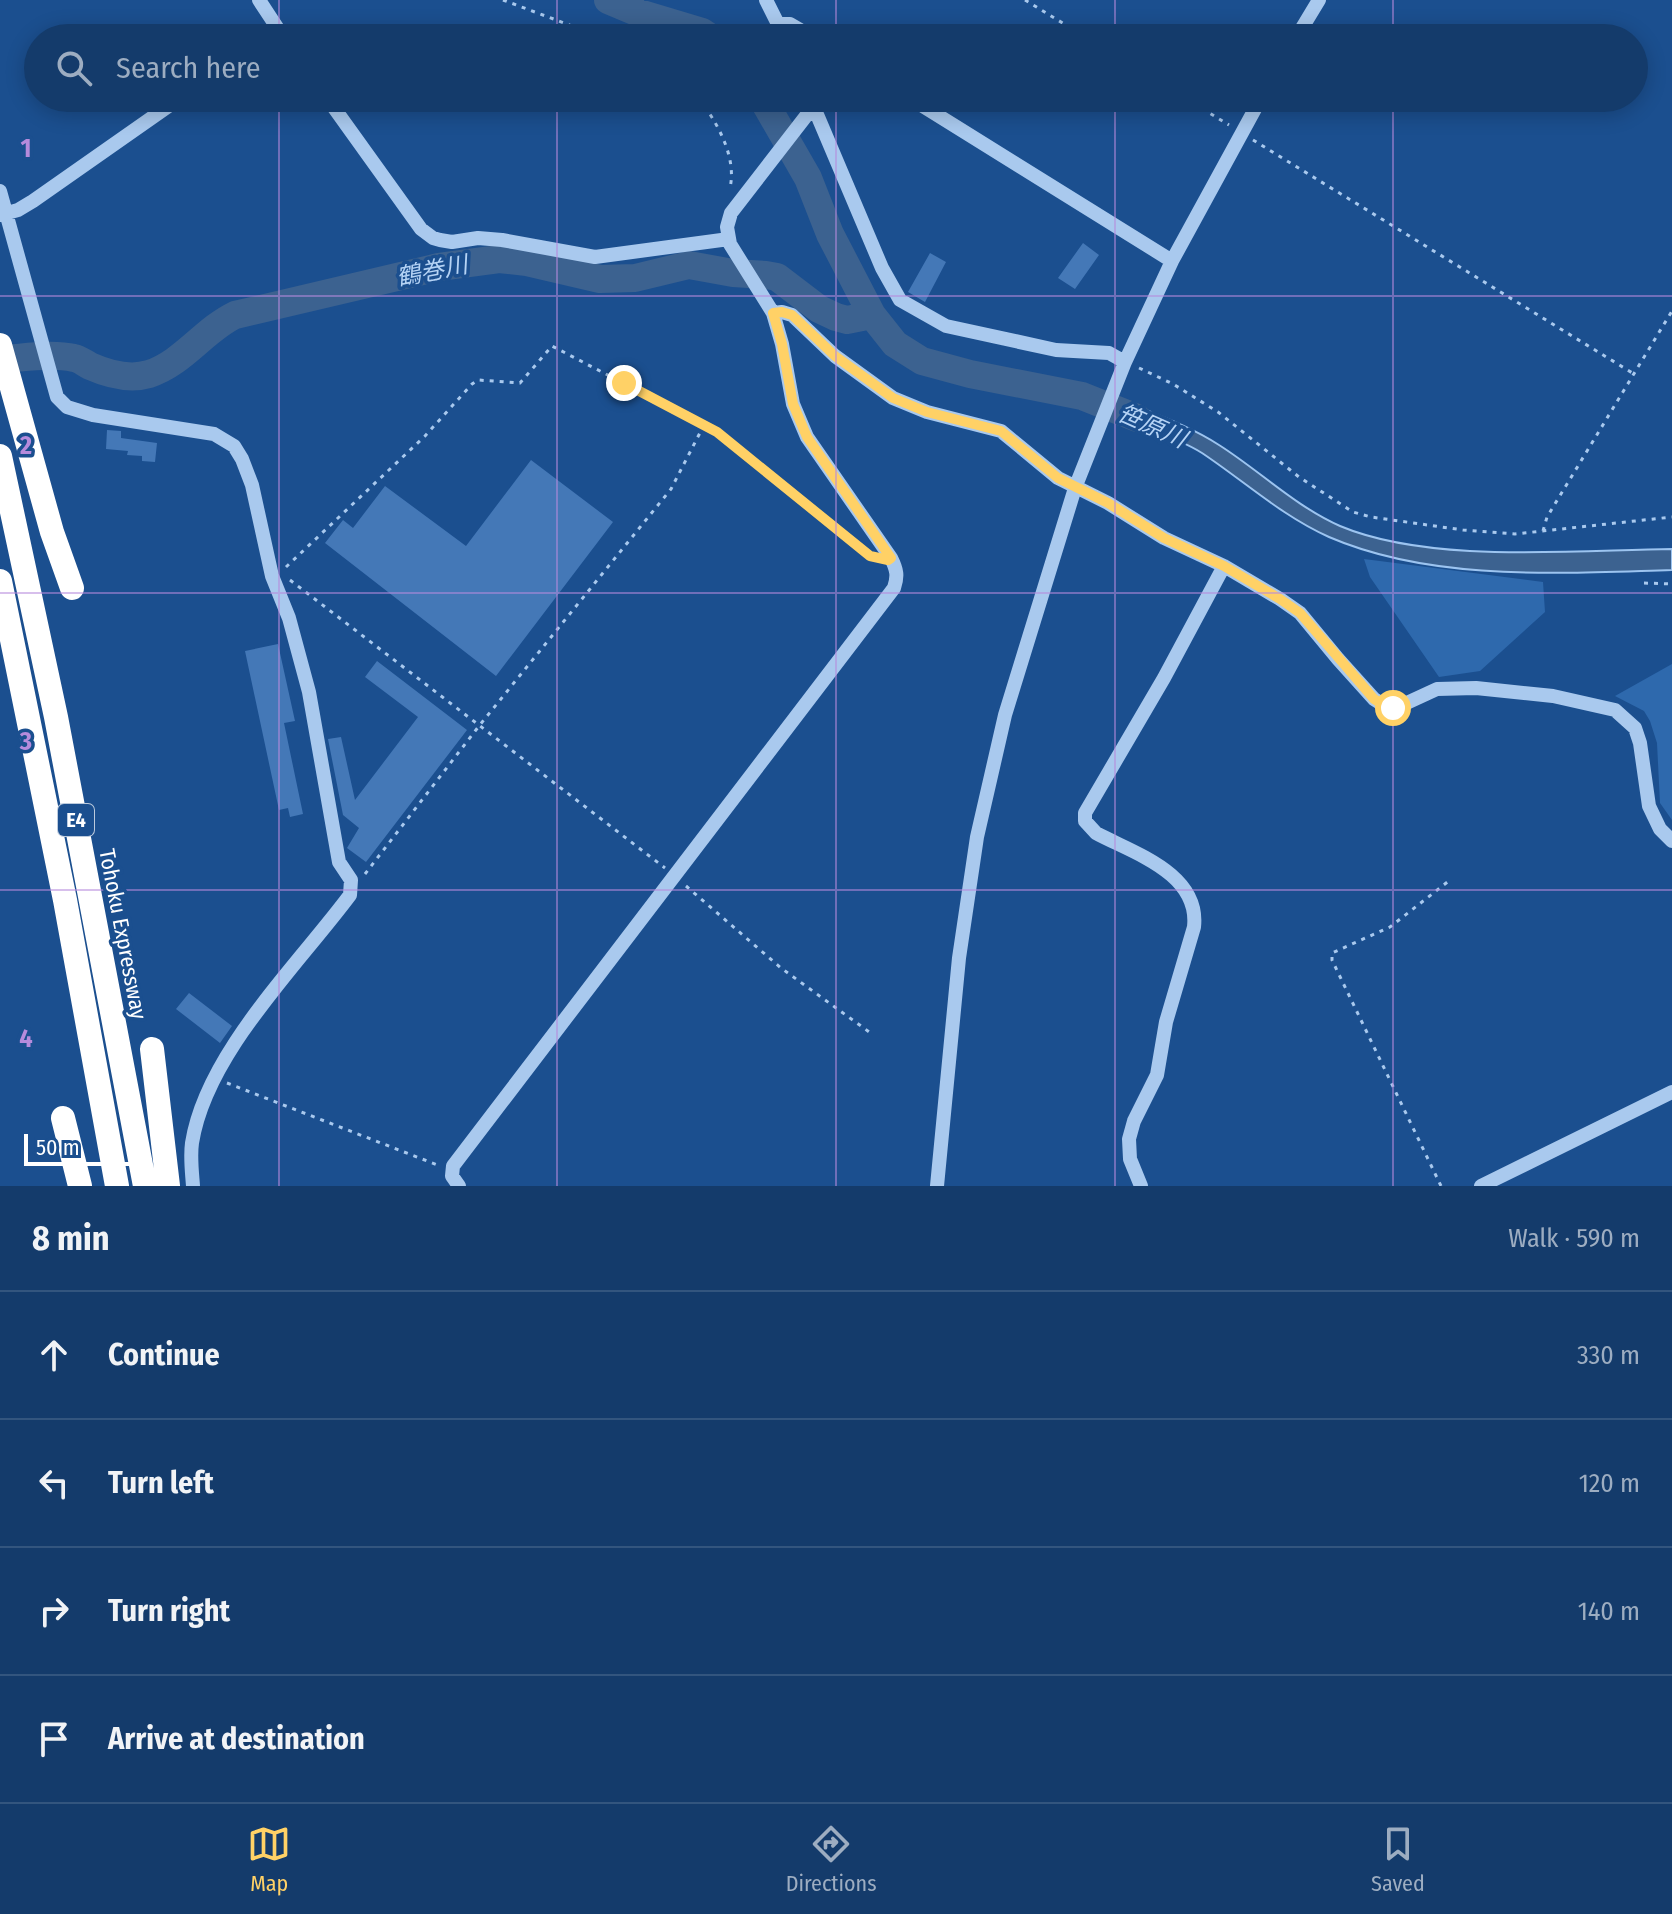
<!DOCTYPE html>
<html lang="en">
<head>
<meta charset="utf-8">
<style>
	:root { --surface:#143b6b; --page:#1d4271; --text:#f1f3f6; --muted:#9dadc1; --line:#33557e; --accent:#ffd166 }
	body { margin:0; font-family:"Fira Sans Condensed","Noto Sans JP",sans-serif; background:var(--page); color:var(--text) }
	.scale { position:absolute; left:24px; bottom:20px; width:114px; box-sizing:border-box; padding-left:8px; border:4px solid #fff; border-top:0; font-size:22px; line-height:28px; white-space:nowrap; color:#fff; -webkit-text-stroke:6px #1b4f8f; paint-order:stroke }
	.stop { position:absolute; width:24px; height:24px; margin:-18px; border:6px solid #ffd166; border-radius:50%; background:#fff }
	.stop.end { background:#ffd166; border-color:#fff; box-shadow:0 2px 8px #0008 }
	.list { margin:0; padding:0; list-style:none }
	h2 { display:flex; justify-content:space-between; align-items:center; height:104px; margin:0; padding:0 32px; font-size:34px }
	h2 small { font-size:26px; font-weight:400; color:var(--muted) }
	.list li { display:grid; grid-template-columns:52px 1fr auto; gap:24px; align-items:center; box-sizing:border-box; height:128px; padding:0 32px; border-top:2px solid var(--line) }
	.list b { display:block; font-size:30px; white-space:nowrap }
	.list em { font-size:26px; font-style:normal; color:var(--muted) }
	.icon { flex:none; width:44px; height:44px; fill:none; stroke:currentColor; stroke-width:2; stroke-linecap:round; stroke-linejoin:round }
	.map { position:relative; flex:none; width:1672px; height:1186px; overflow:hidden }
	.search { position:absolute; background:var(--surface); box-shadow:0 4px 20px #0003; left:24px; right:24px; top:24px; height:88px; display:flex; align-items:center; gap:20px; box-sizing:border-box; padding:0 28px; border-radius:44px; color:var(--muted); font-size:30px }
	.sheet { height:616px; background:var(--surface) }
	nav { display:flex; justify-content:space-around; align-items:center; box-sizing:border-box; height:112px; border-top:2px solid var(--line); background:var(--surface); font-size:22px; color:var(--muted) }
	nav a { display:grid; justify-items:center; gap:4px }
	nav .on { color:var(--accent) }
	.map>svg:first-child { display:block }
</style>
</head>
<body>
<div class="map">
<svg width="1672" height="1186" viewBox="0 0 1672 1186">
	<rect width="100%" height="100%" fill="#1b4f8f"/>
	<path fill="#2e69ad" d="M1364,559L1543,582L1545,612L1480,671L1439,677L1370,577Z
		M1672,664V820L1660,803L1657,743L1650,721L1644,711L1615,696Z"/>
	<path fill="#3c6290" stroke="#9cc4f0" stroke-width="2" d="M1119,399C1152,413 1188,425 1219,445C1260,471 1295,506 1340,526C1430,564 1574,550 1672,549V570C1562,573 1433,582 1329,537C1282,516 1244,481 1202,453C1175,436 1141,427 1112,414Z"/>
	<g fill="none" stroke-linecap="round" stroke-linejoin="round">
		<path stroke="#3c6290" stroke-width="28" d="M608,0L639,13L702,32L711,38
			M762,98L808,178L830,234L872,315L895,344L922,361L970,374L1082,396L1137,418
			M0,359C23,358 51,353 74,358C80,359 84,363 90,366C108,374 129,380 149,374C183,363 204,330 235,315L439,267L499,259L527,262L600,279L635,278L689,265L733,273L766,275L777,277L819,309L836,317L847,320L872,315"/>
	</g>
	<path fill="#4478b7" d="M1083,243L1099,255L1075,289L1058,278Z
		M930,253L946,262L925,302L908,292Z
		M107,430L121,431V438L157,443L155,462L142,461V456L127,455L128,451L106,449Z
		M531,460L613,522L496,676L325,543L343,520L353,528L385,486L466,546Z
		M278,644L295,721L284,723L303,814L290,817L288,808L279,810L245,651Z
		M377,661L467,730L366,862L347,848L359,828L343,815L328,739L341,737L355,800L418,717L365,677Z
		M189,993L232,1026L220,1043L176,1009Z"/>
	<g fill="none" stroke-linecap="round" stroke-linejoin="round">
		<path stroke="#a9c9ee" stroke-width="3" stroke-dasharray="4 6" stroke-linecap="butt" d="M503,0L604,38
			M1025,0L1087,38
			M699,98C717,123 737,156 730,188
			M1185,98L1229,125
			M1253,140L1634,374
			M1139,368L1173,384L1218,412L1299,477L1353,512L1371,517L1463,530L1515,534L1672,517
			M1543,531L1547,517L1672,311
			M286,567L425,436L472,384L478,380L520,383L552,346L717,432L872,556
			M290,580L665,868
			M1644,583L1672,584
			M365,874L479,726L671,489L704,425
			M686,886L781,968L872,1034
			M227,1083L440,1166
			M1441,1186L1332,960V953L1390,927L1450,880"/>
		<path stroke="#a9c9ee" stroke-width="14" d="M259,0L284,38
			M766,0L785,38
			M778,24H790L814,38
			M1296,38L1319,0
			M327,98L421,229L433,238L440,240L452,242L478,238L502,240L595,257L729,239
			M810,98L882,268L900,300L946,326L1056,350L1109,353L1125,362
			M910,98L1172,261
			M0,191L57,397L67,407L93,415L214,434L234,446L242,459L252,485L272,576L289,618L309,692L339,862L351,880L350,895C297,966 206,1054 192,1143C190,1157 192,1172 193,1186
			M0,215L18,210L33,201L180,98
			M773,313L782,312L792,315L835,356L893,398L927,412L1001,431L1058,478L1108,503L1164,538L1224,566L1280,599L1300,613L1338,659L1374,699L1385,706L1398,707L1437,689L1476,688L1553,696L1615,710L1635,728L1640,743L1649,806L1660,829L1672,841
			M459,1186L452,1176L453,1166L894,588C898,576 897,570 891,558L807,437L793,404L782,344L773,313L730,244L727,227L731,213L813,107
			M937,1186L959,958L977,837L1005,715L1075,488L1125,362L1172,261L1261,98
			M1141,1186L1130,1159L1129,1139L1134,1121L1157,1075L1166,1022L1194,927C1200,873 1133,853 1096,833L1085,821V813L1164,678L1224,566
			M1481,1186L1672,1092"/>
		<path stroke="#fff" stroke-width="24" d="M0,345L52,532L72,588
			M0,456L56,717L145,1186
			M0,581L65,900L117,1186
			M152,1049L168,1186
			M63,1118L80,1186"/>
	</g>
	<g fill="none" stroke-linecap="round" stroke-linejoin="round">
		<path stroke="#ffd166" stroke-width="10" d="M624,383L717,432L870,556L888,560L891,558L807,437L793,404L782,344L773,313L782,312L792,315L835,356L893,398L927,412L1001,431L1058,478L1108,503L1164,538L1224,566L1280,599L1300,613L1374,699L1385,706L1393,708"/>
	</g>
	<path fill="none" stroke="#b68bdc" stroke-width="2" stroke-opacity="0.55" d="M279,0V38M557,0V38M836,0V38M1115,0V38M1393,0V38M279,98V1186M557,98V1186M836,98V1186M1115,98V1186M1393,98V1186M0,296H1672M0,593H1672M0,890H1672"/>
	<g text-anchor="middle" dominant-baseline="central" stroke-width="7" stroke-linejoin="round" paint-order="stroke">
		<rect fill="#1b4f8f" stroke="#bbcadd" stroke-width="2" x="58" y="804" width="36" height="32" rx="6"/>
		<g font-size="20" font-weight="bold" fill="#fff">
			<text x="76" y="820">E4</text>
		</g>
		<g font-size="22" fill="#fff" stroke="#1b4f8f">
			<text transform="translate(123 934) rotate(79)">Tohoku Expressway</text>
		</g>
		<g font-size="24" font-style="italic" fill="#b5d3f5" stroke="#1b4f8f">
			<text transform="translate(432 271) rotate(-11)">鶴巻川</text>
			<text transform="translate(1152 426) rotate(24)">笹原川</text>
		</g>
	</g>
	<g font-size="26" text-anchor="middle" font-weight="bold" fill="#b68bdc" stroke="#1b4f8f" stroke-width="7" stroke-linejoin="round" paint-order="stroke">
		<text x="26" y="157">1</text>
		<text x="26" y="454">2</text>
		<text x="26" y="750">3</text>
		<text x="26" y="1047">4</text>
	</g>
</svg>
<div class="scale">50 m</div>
<div class="stop" style="left:1393px;top:708px"></div>
<div class="stop end" style="left:624px;top:383px"></div>
<div class="search"><svg class="icon" aria-label="search" viewBox="0 0 24 24"><circle cx="10" cy="10" r="6"/><path d="M15 15l6 6"/></svg>Search here</div>
</div>
<section class="sheet">
<h2>8 min<small>Walk · 590 m</small></h2>
<ul class="list">
<li><svg class="icon" aria-label="ahead" viewBox="0 0 24 24"><path d="M12 20V5M6 11l6-6 6 6"/></svg><div><b>Continue</b></div><em>330 m</em></li>
<li><svg class="icon" aria-label="left" viewBox="0 0 24 24"><path d="M17 20v-9H6M10 6l-5 5 5 5"/></svg><div><b>Turn left</b></div><em>120 m</em></li>
<li><svg class="icon" aria-label="right" viewBox="0 0 24 24"><path d="M7 20v-9h11M14 6l5 5-5 5"/></svg><div><b>Turn right</b></div><em>140 m</em></li>
<li><svg class="icon" aria-label="arrive" viewBox="0 0 24 24"><path d="M6 21V4h12l-3 4 3 4H6"/></svg><div><b>Arrive at destination</b></div></li>
</ul>
</section>
<nav>
<a class="on"><svg class="icon" aria-label="map" viewBox="0 0 24 24"><path d="M3 6l6-2 6 2 6-2v14l-6 2-6-2-6 2zM9 4v14M15 6v14"/></svg>Map</a>
<a><svg class="icon" aria-label="directions" viewBox="0 0 24 24"><path d="M12 3l9 9-9 9-9-9zM9 14v-3h6M13 9l2 2-2 2"/></svg>Directions</a>
<a><svg class="icon" aria-label="saved" viewBox="0 0 24 24"><path d="M7 4h10v16l-5-4-5 4z"/></svg>Saved</a>
</nav>
</body>
</html>
